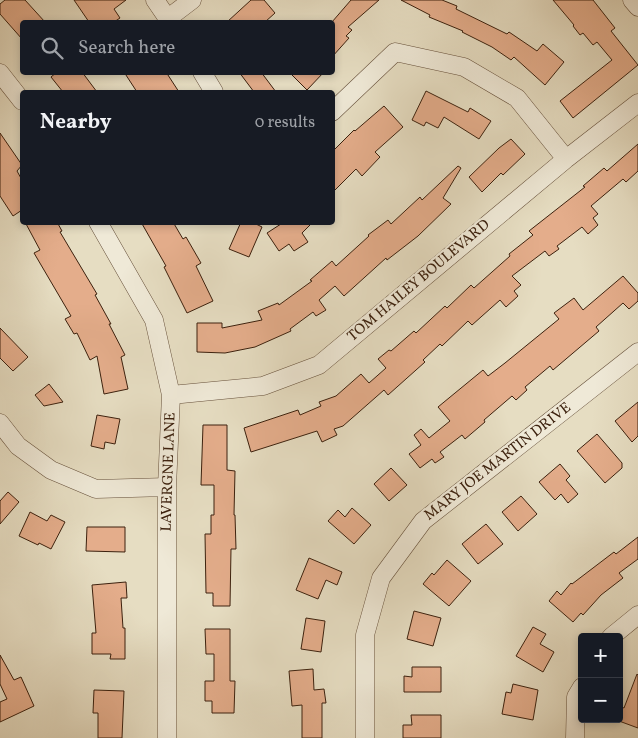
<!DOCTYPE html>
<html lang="en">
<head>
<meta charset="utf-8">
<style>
	:root { --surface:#171b24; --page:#242831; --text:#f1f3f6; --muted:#9ea1a6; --line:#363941 }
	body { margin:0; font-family:Vollkorn,serif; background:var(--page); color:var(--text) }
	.controls { position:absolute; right:15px; bottom:15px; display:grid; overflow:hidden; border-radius:5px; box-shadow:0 2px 8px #0003 }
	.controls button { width:45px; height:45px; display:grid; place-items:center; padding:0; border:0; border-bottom:1px solid var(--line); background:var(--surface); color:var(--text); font:25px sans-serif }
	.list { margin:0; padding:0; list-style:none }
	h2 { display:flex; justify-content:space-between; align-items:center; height:65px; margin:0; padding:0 20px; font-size:21px }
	h2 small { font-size:16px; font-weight:400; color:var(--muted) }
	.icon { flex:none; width:28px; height:28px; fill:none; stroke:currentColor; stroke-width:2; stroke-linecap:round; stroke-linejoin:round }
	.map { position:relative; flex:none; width:638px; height:738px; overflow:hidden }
	.search { position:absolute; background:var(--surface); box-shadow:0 2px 8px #0003; left:20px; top:20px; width:315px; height:55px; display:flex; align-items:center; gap:12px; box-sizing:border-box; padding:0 18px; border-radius:5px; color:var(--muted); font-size:19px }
	.panel { position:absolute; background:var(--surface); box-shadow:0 2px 8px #0003; left:20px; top:90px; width:315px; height:135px; border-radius:5px }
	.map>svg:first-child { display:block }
</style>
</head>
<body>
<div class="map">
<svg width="638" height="738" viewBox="0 0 638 738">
	<rect width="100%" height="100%" fill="#e6ddc2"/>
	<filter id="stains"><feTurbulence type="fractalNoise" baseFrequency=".004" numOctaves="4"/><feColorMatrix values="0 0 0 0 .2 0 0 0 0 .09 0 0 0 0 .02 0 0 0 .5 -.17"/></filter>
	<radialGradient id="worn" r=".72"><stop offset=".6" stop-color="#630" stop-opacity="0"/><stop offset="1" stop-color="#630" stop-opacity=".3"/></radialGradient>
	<path fill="#e4ad8b" stroke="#3c210e" d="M5,0H25L45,22H22V39L0,14V4Z
		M74,0H126L114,9L120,18L114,22H89Z
		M251,0H264L275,13L265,22H227Z
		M351,0H379L348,27L352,30L346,36L349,38L332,57V22Z
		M401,0H442L457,6L456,9L507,34L509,32L537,51L543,44L564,62L545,85L514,57L511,60L492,47L462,32L463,31L429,17L430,15Z
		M553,0H593L615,28L611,31L638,65L573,118L560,101L612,60L597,42L593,45L583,33L580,35L573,26L574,25Z
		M57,72H82L97,92H63L51,77Z
		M124,72H166L179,92H137Z
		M239,72H261L276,92H254Z
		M289,72H324L307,90Z
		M426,91L468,112L470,108L491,121L479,139L444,117L438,128L426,122L424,126L412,120Z
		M384,106L403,127L375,152L380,157L362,176L356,169L332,193V152L354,130L355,131Z
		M0,133L22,165L17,171L22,180V210L13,216L0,196Z
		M511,139L525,154L503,175L501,173L482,192L469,177L499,148Z
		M638,144V171L626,182L623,179L591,206L598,214L593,218L598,225L588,234L582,227L557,246L559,249L549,256L545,251L512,276L521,285L514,291L518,296L506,307L500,300L472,325L468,321L442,346L440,344L423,360L425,362L388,395L384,390L343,426L334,429L337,435L322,442L317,431L251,452L244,428L298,410L300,415L321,406L319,402L336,396L361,374L369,383L386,368L378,359L389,350L391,351L414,331L416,333L445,306L447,308L471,285L474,288L510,256L509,254L533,235L529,231L585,187L583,186L604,168L607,171Z
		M458,166L461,168L443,198L451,204L418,236L387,260L386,258L344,296L335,286L319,300L326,310L316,316L313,312L290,329L291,331L255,347L225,353L197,352V323H222V328L262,320L258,311L278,303L279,305L312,281L310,280L332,261L336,266L369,236L368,235L388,220L391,224L420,197L422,200Z
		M25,222H57L62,231L60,232L97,294L95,295L111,324H109L125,355L121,357L128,389L104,394L97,356L90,360L77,333L74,334L65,319L71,316L34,253L40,250Z
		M141,222H173L183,239L186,237L201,263L196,266L213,301L187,313L164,267L166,266Z
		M241,222H252L262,227L249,257L229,249Z
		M284,222H313L302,233L308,242L294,251L289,244L279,251L267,233Z
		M623,276L638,293V301L629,309L623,303L596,327L599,331L553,370L550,366L525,387L527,390L516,400L512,396L484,420L485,422L465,439L462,435L440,452L444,457L435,463L432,459L420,468L409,454L421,445L414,435L421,429L429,438L450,421L438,407L483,370L488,376L505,363L559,319L554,313L574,298L583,310Z
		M0,328L28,357L13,371L0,358Z
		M49,384L63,402L44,406L35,395Z
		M638,402V436L632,442L615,421Z
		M97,415L120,419L115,444L105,442L104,449L91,446Z
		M203,425H227V470L235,471L234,515H235L236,549H231L230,606H213V593H206L205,534H211V515H214V485H201Z
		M597,434L622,463V468L605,483L577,451Z
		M560,464L570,476L566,480L578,494L568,503L561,494L555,500L539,482Z
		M391,468L407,485L389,501L374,484Z
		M8,492L19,502L0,524V501Z
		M521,496L537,514L518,531L502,512Z
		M352,508L371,525L354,544L328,521L338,510L345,517Z
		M30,512L47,521L51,515L65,522L51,549L39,543L38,545L19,536Z
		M486,524L503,544L478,564L462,544Z
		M87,527H125V552L86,551Z
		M638,537V559L619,573L623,578L601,595L583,615L581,613L573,622L549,601L557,591L561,595L571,583L572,584L614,552L616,554Z
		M309,558L342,572L337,585L326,580L318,599L296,590Z
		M447,560L471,581L449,606L423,584L432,573L434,575Z
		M126,582L127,598H121L123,628H125V659H110L111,654H92V633H96L92,585Z
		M414,611L441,618L433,646L407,639Z
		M306,618L325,621L321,652L301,649Z
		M533,627L546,634L540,644L554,652L543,672L516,656Z
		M205,629H230V681H235L234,713H212V701H205V681H214V654H206Z
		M0,655L14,680L21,677L34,706L0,722V702L7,699L0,684Z
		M412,667H441V692H404V676L412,677Z
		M313,669L314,690L324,689L326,703H322V738H302V705L292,706L289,671Z
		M637,674L638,675V728L619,721V706L624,708Z
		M513,684L538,690L533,720L502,714L506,692L511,693Z
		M94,690L124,691L122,738H98V713H93Z
		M411,715H441V738H403V725H412Z"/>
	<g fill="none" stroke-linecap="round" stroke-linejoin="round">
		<g stroke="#66503b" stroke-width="19">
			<path id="minor" d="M155,0L170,22
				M632,0L638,7
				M167,19L192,0
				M202,72L214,92
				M0,73L22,101
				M332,112L395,52L464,67L517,98L566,159
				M98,222L154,320L171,395L167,487V738
				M171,395L263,386L319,365L566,159L638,103
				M0,423L18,446L51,470L96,489L167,487
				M611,637L638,615
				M365,738V635L381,578L423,521L638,352
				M575,738L576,697L582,687"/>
		</g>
		<use href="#minor" stroke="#efe9d7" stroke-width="18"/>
	</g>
	<g text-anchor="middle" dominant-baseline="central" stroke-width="4.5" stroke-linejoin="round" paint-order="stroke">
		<g font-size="15" fill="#3c210e" stroke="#efe9d7">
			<text transform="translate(419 281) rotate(-40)">TOM HAILEY BOULEVARD</text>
			<text transform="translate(498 462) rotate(-38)">MARY JOE MARTIN DRIVE</text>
			<text transform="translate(169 472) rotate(-88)">LAVERGNE LANE</text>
		</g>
	</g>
	<rect width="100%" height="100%" filter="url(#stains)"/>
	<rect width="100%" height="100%" fill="url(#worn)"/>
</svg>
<div class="controls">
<button>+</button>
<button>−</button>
</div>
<div class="search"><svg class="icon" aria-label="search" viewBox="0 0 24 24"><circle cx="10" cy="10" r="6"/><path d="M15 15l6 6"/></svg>Search here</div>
<section class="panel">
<h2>Nearby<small>0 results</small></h2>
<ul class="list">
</ul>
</section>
</div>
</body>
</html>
